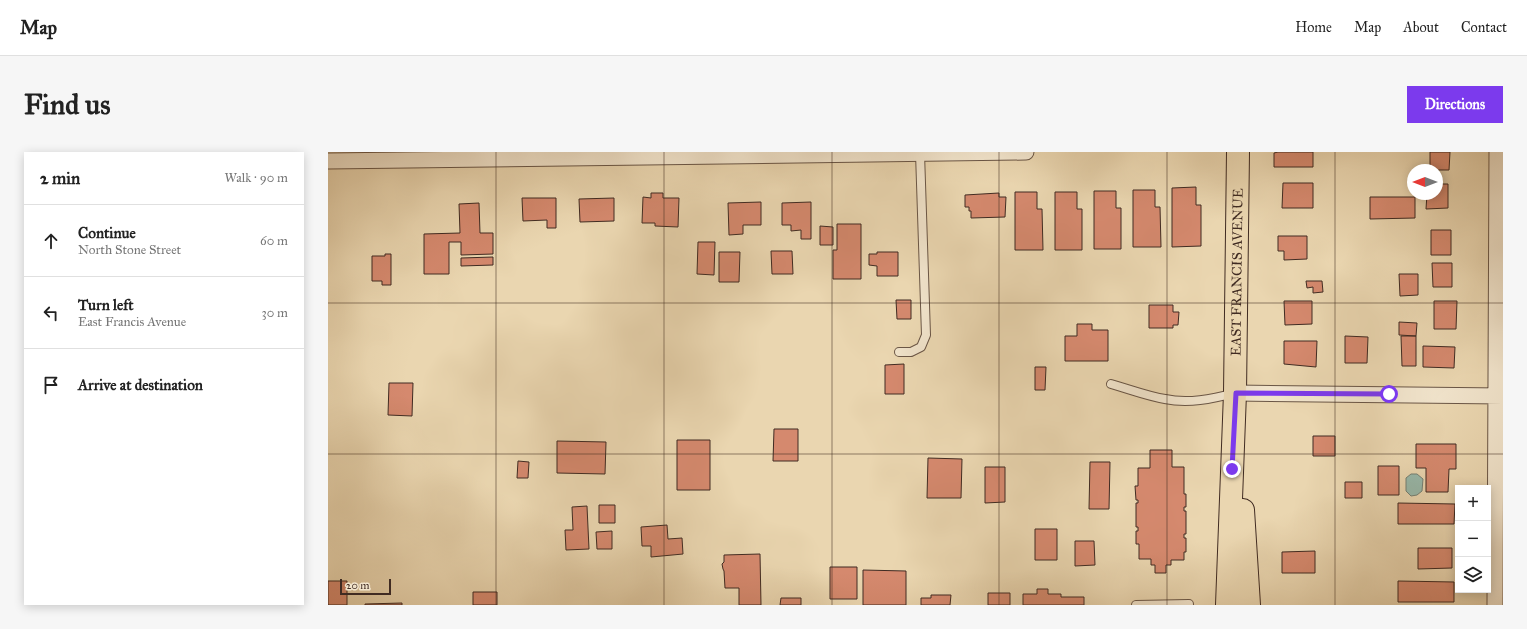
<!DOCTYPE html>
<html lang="en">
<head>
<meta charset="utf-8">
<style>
	:root { --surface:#fff; --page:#f6f6f6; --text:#222; --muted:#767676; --line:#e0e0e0; --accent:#7c3aed }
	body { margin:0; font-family:"IM FELL Great Primer",serif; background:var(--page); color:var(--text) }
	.controls { position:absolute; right:12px; bottom:12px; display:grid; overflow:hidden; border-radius:0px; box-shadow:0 2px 10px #0003 }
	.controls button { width:36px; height:36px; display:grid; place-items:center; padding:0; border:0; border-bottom:1px solid var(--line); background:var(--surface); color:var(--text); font:20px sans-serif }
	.compass { position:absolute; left:1079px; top:12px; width:36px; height:36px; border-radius:50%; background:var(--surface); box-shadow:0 2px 10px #0003; rotate:270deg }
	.scale { position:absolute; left:12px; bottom:10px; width:51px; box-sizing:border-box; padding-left:4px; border:2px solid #402b22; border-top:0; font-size:11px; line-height:14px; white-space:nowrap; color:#402b22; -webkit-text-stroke:3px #f1e4cc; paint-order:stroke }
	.stop { position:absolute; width:12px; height:12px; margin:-9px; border:3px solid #7c3aed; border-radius:50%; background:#fff }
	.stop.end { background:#7c3aed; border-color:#fff; box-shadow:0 1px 4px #0008 }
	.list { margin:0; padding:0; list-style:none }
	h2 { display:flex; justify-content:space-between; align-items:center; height:52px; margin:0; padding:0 16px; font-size:17px }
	h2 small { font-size:13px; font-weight:400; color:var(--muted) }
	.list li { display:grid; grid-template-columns:26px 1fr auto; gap:12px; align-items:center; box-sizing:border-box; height:72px; padding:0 16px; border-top:1px solid var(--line) }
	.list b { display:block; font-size:15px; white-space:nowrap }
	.list p { margin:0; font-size:13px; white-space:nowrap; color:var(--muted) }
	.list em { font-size:13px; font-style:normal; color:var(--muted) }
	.icon { flex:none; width:22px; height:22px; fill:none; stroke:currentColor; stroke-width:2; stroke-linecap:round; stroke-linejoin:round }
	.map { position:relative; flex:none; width:1175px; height:453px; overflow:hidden; border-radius:0px }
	header { display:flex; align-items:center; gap:24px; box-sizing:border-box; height:56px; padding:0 20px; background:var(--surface); border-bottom:1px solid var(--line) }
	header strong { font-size:19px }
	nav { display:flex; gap:22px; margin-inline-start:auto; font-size:14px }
	.intro { display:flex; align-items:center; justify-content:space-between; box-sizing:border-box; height:96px; padding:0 24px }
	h1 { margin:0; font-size:28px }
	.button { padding:10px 18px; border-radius:0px; background:var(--accent); color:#fff; font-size:14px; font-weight:700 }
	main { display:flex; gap:24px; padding:0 24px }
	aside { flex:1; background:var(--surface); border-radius:0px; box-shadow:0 2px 10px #0003 }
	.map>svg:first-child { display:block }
</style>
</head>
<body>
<header>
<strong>Map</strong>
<nav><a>Home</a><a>Map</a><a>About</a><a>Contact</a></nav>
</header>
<div class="intro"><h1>Find us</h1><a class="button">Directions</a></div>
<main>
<aside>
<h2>2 min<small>Walk · 90 m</small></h2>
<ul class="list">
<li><svg class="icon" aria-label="ahead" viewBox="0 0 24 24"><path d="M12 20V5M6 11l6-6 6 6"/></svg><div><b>Continue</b><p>North Stone Street</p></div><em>60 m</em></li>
<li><svg class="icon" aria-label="left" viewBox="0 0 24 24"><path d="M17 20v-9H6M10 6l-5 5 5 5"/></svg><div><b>Turn left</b><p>East Francis Avenue</p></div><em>30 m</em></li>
<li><svg class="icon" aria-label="arrive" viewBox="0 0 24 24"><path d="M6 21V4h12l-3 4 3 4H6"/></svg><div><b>Arrive at destination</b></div></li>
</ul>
</aside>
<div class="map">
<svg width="1175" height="453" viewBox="0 0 1175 453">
	<rect width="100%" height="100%" fill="#ead6b0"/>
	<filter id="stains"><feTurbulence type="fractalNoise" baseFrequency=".005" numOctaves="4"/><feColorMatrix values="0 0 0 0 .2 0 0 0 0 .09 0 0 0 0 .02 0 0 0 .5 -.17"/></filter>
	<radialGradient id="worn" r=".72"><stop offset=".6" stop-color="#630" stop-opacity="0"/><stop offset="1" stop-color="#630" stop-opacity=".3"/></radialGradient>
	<path fill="#98b9ab" stroke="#758074" d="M1083,322H1089L1095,327L1094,339L1089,343L1083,344L1078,339V326Z"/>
	<path fill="#d5896e" stroke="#402b22" d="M950,0H985V15H946V1Z
		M1102,0H1122L1121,18H1102Z
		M955,31H985V56H954Z
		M1109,32H1120V56L1098,57L1099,42H1109Z
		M868,35V53H873V94L844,95V36Z
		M805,38H827V55H832L833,95H805Z
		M766,39H788V56H793V97H766Z
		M687,40H709V57H714L715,98H687Z
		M727,40H749V57H754V98H727Z
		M323,41H335V46H351L350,75L327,74V71H314L315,45L323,46Z
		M671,41V45H678L677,65L643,66V59H641V55H637V43Z
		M1042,45H1087V66L1042,67Z
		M194,46H228V76H219V68L195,69Z
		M286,46V69L252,70L251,47Z
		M433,50V73H415V82L401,83L400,51Z
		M483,50V87H473V78L463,79V73H454V51Z
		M151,51L152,81H165V102L133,103V90H121V122H96V82L132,81L131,52Z
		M509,72H533V127H505V98H509Z
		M492,74L505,75V93H492Z
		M1103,78H1123V103H1103Z
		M950,84H979V107L956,108V99H950Z
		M370,90H387L386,123L369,122Z
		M443,99H464L465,122H444Z
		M391,100H412L411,130H391Z
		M549,100H570V124H549V114L541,113V102H549Z
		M57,102H63V133H54V129H44V104H57Z
		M165,105V113L133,114V106Z
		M1104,111H1124V135H1105Z
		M1071,122H1090V143L1072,144Z
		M978,129H994L995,140L985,141V135L979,136Z
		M568,148H583V167H569Z
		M956,149H984V172L957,173Z
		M1106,149H1129L1128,177H1106Z
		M821,153H845V160H851L850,173H845V176H821Z
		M1071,170L1089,171L1088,184L1071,183Z
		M749,172H764V178H780V209H737V184H749Z
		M1017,184L1040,185L1039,211H1017Z
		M1073,184H1088V214H1074Z
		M956,189H989L988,215L956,212Z
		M1095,194L1127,195L1126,216L1095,215Z
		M576,212V242H557V213Z
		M707,215H718L717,238H707Z
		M61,231H85L84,264L60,263Z
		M446,277H470V309H445Z
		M985,284H1007V304H985Z
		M349,288H382V338H349Z
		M229,289L278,290L277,322L229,321Z
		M1088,292H1128V317H1121L1120,340H1098V316H1088Z
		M822,298H844V315H856V342H858V355H856V359H858V382H856V386H858V400H856V408H843V413H838V421H827V413H823V407H811V392H808V379H810V375H808V351H810V348H808L807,334H810V316H822Z
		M600,306L634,307L633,346H599Z
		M190,309L201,310L200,326H189Z
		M762,310H782L781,357H761Z
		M1050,314H1071V343H1050Z
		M657,315H677V350L657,351Z
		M1017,330H1034V346H1017Z
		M1070,351L1127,352L1126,372H1070Z
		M271,353H287V371H271Z
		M259,354L261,397L238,398L237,378H245L244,355Z
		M339,373L340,387L354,386L355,402L323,405V394H314L313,375Z
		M707,377H729V408H707Z
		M284,379V397H269L268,380Z
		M747,389H766L767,413L747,414Z
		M1090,396H1124V416L1090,417Z
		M987,399V421H954V400Z
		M432,402L433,453H411V436H397L396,419L395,417L394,412L396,410V403Z
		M502,415H529V447H502Z
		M535,418L578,419V453H535Z
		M0,429H19V453H0Z
		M1070,429L1126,430V450H1070Z
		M709,437H720V442H733V445H756V453H695V442H709Z
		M145,440H169V453H145Z
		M660,441H682V453H660Z
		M603,443H623L622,453H593V446H603Z
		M453,446H473V453H452Z
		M74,451V453H37V452Z"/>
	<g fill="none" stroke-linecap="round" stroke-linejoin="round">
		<g stroke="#6a5646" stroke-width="10">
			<path id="lane" d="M571,200H583L593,195L598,183L592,1
				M783,232C801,237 819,244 837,247C860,252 884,247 907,241
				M808,453L861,452"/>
		</g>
		<g stroke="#6a5646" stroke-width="17">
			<path id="street" d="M0,9L698,0
				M907,241L1175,244
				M1167,453L1169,0"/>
		</g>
		<g stroke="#402b22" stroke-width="24">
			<g id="primary">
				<path d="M915,358L921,453"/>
				<path id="s1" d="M899,453L907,241L910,0"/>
			</g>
		</g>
		<use href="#lane" stroke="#f1e4cc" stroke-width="8"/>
		<use href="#street" stroke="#f1e4cc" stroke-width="15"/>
		<use href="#primary" stroke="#ead6b0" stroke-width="22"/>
	</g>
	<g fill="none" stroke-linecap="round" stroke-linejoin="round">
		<path stroke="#7c3aed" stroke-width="5" d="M904,317L908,241L1061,242"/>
	</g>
	<path fill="none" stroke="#402b22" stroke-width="1" stroke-opacity="0.55" d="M168,0V453M336,0V453M504,0V453M671,0V453M839,0V453M1007,0V453M0,151H1175M0,302H1175"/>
	<g text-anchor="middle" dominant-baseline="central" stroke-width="4" stroke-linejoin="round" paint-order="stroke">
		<g font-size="14" fill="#402b22" stroke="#f1e4cc">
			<text stroke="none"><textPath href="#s1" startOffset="333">EAST FRANCIS AVENUE</textPath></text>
		</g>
	</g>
	<rect width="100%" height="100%" filter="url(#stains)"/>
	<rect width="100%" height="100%" fill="url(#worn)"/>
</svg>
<div class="controls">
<button>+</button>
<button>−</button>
<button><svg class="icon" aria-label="layers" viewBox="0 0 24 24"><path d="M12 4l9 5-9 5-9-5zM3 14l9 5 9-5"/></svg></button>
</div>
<svg class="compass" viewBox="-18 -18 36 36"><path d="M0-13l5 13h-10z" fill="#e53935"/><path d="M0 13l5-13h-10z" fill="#767676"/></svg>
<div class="scale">20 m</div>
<div class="stop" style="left:1061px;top:242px"></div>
<div class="stop end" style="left:904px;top:317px"></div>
</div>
</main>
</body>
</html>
